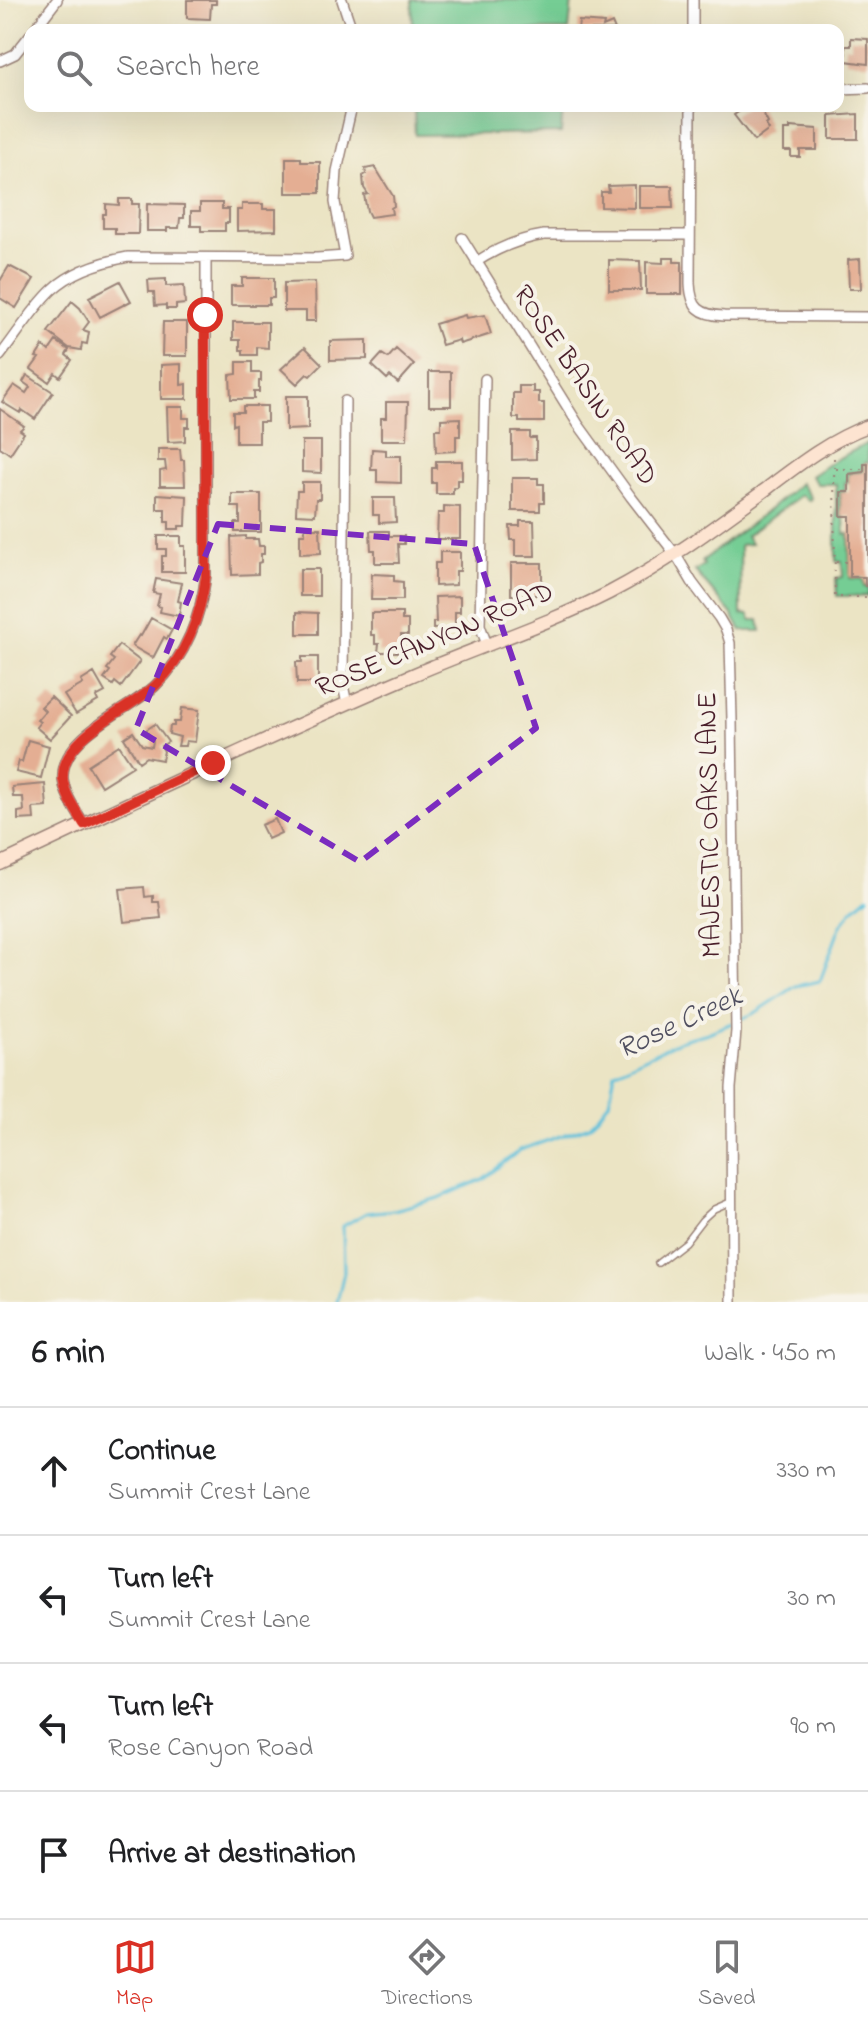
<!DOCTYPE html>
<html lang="en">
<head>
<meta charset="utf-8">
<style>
	:root { --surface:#fff; --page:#f6f6f6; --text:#202124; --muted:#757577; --line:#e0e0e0; --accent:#d93025 }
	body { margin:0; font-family:"Indie Flower",sans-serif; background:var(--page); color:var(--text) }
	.stop { position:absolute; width:24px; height:24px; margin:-18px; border:6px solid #d93025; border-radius:50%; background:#fff }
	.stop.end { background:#d93025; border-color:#fff; box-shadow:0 2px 8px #0008 }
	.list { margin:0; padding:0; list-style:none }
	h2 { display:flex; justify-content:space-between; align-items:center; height:104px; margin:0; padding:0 32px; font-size:34px }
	h2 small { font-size:26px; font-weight:400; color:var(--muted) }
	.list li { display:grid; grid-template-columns:52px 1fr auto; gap:24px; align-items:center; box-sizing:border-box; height:128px; padding:0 32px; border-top:2px solid var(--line) }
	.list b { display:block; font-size:30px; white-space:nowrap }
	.list p { margin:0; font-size:26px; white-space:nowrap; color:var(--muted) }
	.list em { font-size:26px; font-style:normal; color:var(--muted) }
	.icon { flex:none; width:44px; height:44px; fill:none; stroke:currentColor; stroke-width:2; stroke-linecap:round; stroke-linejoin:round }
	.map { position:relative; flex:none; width:868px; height:1302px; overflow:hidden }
	.search { position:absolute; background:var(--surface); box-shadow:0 8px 32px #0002; left:24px; right:24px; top:24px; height:88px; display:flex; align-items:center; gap:20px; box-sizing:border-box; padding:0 28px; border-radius:16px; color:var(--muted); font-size:30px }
	.sheet { height:616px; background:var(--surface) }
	nav { display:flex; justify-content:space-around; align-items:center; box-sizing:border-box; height:112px; border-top:2px solid var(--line); background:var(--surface); font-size:22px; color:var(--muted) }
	nav a { display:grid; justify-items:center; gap:4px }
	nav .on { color:var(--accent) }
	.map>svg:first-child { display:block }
</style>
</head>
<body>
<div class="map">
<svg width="868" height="1302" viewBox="0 0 868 1302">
	<rect width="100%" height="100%" fill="#f7f3e8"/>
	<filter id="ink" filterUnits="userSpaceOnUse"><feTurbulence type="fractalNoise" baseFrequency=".0125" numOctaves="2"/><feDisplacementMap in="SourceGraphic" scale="16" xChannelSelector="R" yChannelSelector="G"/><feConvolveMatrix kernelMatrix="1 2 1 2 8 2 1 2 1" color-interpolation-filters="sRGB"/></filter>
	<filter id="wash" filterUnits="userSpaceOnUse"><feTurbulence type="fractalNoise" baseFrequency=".006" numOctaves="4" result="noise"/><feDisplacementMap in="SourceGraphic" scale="32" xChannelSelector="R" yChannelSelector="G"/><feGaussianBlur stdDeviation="1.8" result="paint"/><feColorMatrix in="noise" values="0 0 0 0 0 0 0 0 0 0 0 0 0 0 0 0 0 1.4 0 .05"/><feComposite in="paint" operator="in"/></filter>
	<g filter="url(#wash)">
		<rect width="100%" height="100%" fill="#ebe4c4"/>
		<path fill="#74cd94" stroke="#5f7660" stroke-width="2" d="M412,0H572L569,30H413Z
			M414,106H563L561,133L415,135Z
			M868,443V463H864L863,472L849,473L848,482H845V491L840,492V516L844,517L845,534H849L850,578L863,579L864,587H868V596H837L836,578L843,577L842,561H836V484H817L811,476L833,461Z
			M800,483L811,498L809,501L801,495L746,536L751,544L740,545L741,614L749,615L751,620H759L761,631H741L731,613L695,571L704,565L702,561L771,508Z"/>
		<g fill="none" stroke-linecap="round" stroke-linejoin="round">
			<path stroke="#5dc0db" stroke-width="3" d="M739,1020L755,1013L796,986L820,981L840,927L852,910L868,896
				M337,1302L344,1272L343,1226L366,1213L394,1210L439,1198L483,1179L520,1150L590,1126L609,1102L615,1072L682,1040L708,1033L732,1023"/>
		</g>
		<g id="blocks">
			<path fill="#e4ae93" d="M187,0H216V4H211L210,19L187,18Z
				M579,21L604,23L603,27L612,23L615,30H578Z
				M851,38L868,39V64L846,61L845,46H851Z
				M747,106H759L768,123L766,125L769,130L754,141L734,115Z
				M858,114V139H830V116Z
				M790,127L817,129V150H800V157H791V151H784V130H790Z
				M286,158H301V162H320V193H286Z
				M375,167L393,196L394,206L391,208L392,214L370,217L367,211L364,195L368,194L364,188L363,176L366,174L365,169Z
				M635,185V208L601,207V192H609L608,186Z
				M639,186H672L673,208H639Z
				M119,199H132V204H139L138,234H115V228H103V214H106V204L119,205Z
				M200,203H222V209H229V223H225V231H201V226H191V211H200Z
				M147,204L184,205V218H180L179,228H167V231H147Z
				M242,204H263V209H276V230L237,231V210H242Z
				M663,258H674V262H682V294H646V262L663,263Z
				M860,259L861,289H849L848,260Z
				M609,260L640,261L641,290H609Z
				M9,266L34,279L16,308L0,298V281Z
				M242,278H274V298H269V305H231V286H242Z
				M166,279V286L184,285L185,304L176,305V309H166V305L155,306L154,292H149L148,280Z
				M120,281L131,301L100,317L89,297Z
				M315,282L316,321H306V311H284V283Z
				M72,301L80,308L89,322L83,330L89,332L87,344L82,343L81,350L69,348L48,332Z
				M465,315L466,318L485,315L491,334L460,344L459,340L442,345L435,324Z
				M163,322H187V356H162Z
				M233,322H268V348L257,347V355H243V350H240V340H233Z
				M367,340V359L330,360V341Z
				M56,341L69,350L66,355L72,360L60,377L55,373L49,382L31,369L39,358L36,357L43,346L49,351Z
				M305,347L322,364L310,376L307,374L297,384L281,369Z
				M396,349L414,365L398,383L390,376L387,379L372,365L382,354L388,358Z
				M237,362H252V373H261V381H259V392H254V399H231L230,375L237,374Z
				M181,364V385L187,384V399H161V365Z
				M429,372H451V406H429Z
				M27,375L53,392L35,419L22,410L20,413L2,402L14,385L26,393L30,387L23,382Z
				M519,386H533V392H539V403H544V422H519V418H513V393H519Z
				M286,396H308V429L286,430Z
				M386,402H408L407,440H381V418H386Z
				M243,406H267V422H259V443H236V424L233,425V412H243Z
				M167,407H183V418H189V427H185V441L168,442Z
				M0,409L24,426L20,430L24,433L10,454L0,447Z
				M460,418V436H456V451L436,452L435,429H441V419Z
				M512,432H530V438H536V459L512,460Z
				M302,441H321V473L302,472Z
				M158,449H180L181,460H184L185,486H160V471L166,470L165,461H158Z
				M372,449L386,450V456H401V483L377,482V470H371Z
				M436,461H462V480H457V487L453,488V494H436V483H432V468H436Z
				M864,464H868V586H865V577H850V516H841V492H849V474L864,472Z
				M512,478H538V484H544V503H540V511H512Z
				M302,482H320V499H316L315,515L296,514L297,491H302Z
				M157,494L187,496L186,526H179V529H169V522H165V509H157Z
				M232,494H261V532H235V523H240V507H232Z
				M373,498H395L396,522L379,523V515H373Z
				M444,506L460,507V539H437L438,513H444Z
				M520,521H534L535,556H515V540H511L510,526H520Z
				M305,528H320L321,553L300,554V534H305Z
				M370,531H389V536H404V544H398L399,563H375V550H371Z
				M158,536H181V546H185V572H162V556H166V549H158Z
				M246,536V539H258L259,546H264V554H261V562L258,563V574L232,575L231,537Z
				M440,552H460V571H456V585L435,586V563H440Z
				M511,563H542V595H511Z
				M300,569H319V596H300Z
				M372,574L394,575V581L403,582V600H371Z
				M156,579L182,583L178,601L181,602L179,616L160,612L161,607L157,606L160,594L153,593Z
				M460,596V612H455V628L433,629V622H436L435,597Z
				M297,612L318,613V634H297Z
				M371,613H402V620H408V635H401V652H378L379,644H375V635H371Z
				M151,618L172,630L167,639L164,637L153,658L132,646L139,635L141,636Z
				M119,645L140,661L121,687L115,682L113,685L104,679L110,671L107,669L114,660L110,657Z
				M302,657H318V683H297L296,662H302Z
				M94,673L105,692L96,697L98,701L76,714L64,695L83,684L81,681Z
				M51,697L71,716L50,739L36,727L40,722L37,720L45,711L41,707Z
				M182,708L199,710L195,742L186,741L185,746H178L180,737L169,734L170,726H174V722H180Z
				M155,724L168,742L161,746L164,751L162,760L146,757L139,762L124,738L133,732L142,745L152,747L153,741L146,730Z
				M28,740L49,746L41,778L16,772L19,761L22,762Z
				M119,745L133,766L101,786L88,765Z
				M45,784L47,807L33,808L34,819L18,820V812L24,811L23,797H13L12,787Z
				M275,819L281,833L268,839L261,825Z
				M144,887L145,897L153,896V902H159L161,918L124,922L120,889Z"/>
		</g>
	</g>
	<g filter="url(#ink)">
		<use href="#blocks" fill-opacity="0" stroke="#9a8278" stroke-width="2"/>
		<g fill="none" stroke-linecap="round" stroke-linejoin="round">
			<g stroke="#9a8278" stroke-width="8">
				<path id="lane" d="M658,1263L685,1242L702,1220L714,1209L730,1202"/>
			</g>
			<g stroke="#9a8278" stroke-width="12">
				<path id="street" d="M342,0L352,30
					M34,30L57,0
					M693,30V0
					M0,61L15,54L30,35
					M838,89L868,88
					M691,106L690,283C691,308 700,315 724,316L868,317
					M462,238L578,424L631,497L676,555L692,582L719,618L726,630L730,643L732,720L736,1031L731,1088L732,1302
					M476,262C498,248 518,239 544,235H690
					M0,356C15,337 34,307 52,290C72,271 101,262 128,257L317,258L345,256L335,202L337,171L352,106
					M485,379L480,625L487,645
					M345,401L343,685L347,704
					M84,824C76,810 65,796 63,779C60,736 128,711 155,686C186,657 201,615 206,575V258"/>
			</g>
			<g stroke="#9a8278" stroke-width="15">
				<path id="secondary" d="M0,864C135,800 270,736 408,677C474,648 544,626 609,593C663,565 712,529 761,493C794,468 829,440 868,426"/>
			</g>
			<path stroke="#9a8278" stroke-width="2" stroke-dasharray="2 6" stroke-linecap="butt" d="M834,458L835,597H868
				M836,469H864
				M836,562H850"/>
			<use href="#lane" stroke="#fff" stroke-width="5"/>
			<use href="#street" stroke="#fff" stroke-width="9"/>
			<use href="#secondary" stroke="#fde4d1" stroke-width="12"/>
		</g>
	</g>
	<g fill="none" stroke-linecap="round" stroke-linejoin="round" filter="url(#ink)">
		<path stroke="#d93025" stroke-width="10" d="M205,315L206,575C201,615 186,657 155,686C128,711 60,737 63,779C65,796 76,810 84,824L213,763"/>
	</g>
	<path fill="none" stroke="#7b2cbf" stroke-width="6" stroke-dasharray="16 10" stroke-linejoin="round" d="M218,524L474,544L536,728L360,862L136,729Z"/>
	<g text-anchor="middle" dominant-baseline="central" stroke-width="8" stroke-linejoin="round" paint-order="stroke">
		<g font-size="28" fill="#4a1f2b" stroke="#f7f3e8">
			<text transform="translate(584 386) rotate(56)">ROSE BASIN ROAD</text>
			<text transform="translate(435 641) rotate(-23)">ROSE CANYON ROAD</text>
			<text transform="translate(711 825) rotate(-91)">MAJESTIC OAKS LANE</text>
		</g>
		<g font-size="30" font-style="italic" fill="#504f60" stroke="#f7f3e8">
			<text transform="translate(680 1024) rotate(-25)">Rose Creek</text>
		</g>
	</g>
</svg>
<div class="stop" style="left:205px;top:315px"></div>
<div class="stop end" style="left:213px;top:763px"></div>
<div class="search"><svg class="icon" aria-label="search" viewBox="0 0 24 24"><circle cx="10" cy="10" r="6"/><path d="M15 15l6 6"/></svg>Search here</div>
</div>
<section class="sheet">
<h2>6 min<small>Walk · 450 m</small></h2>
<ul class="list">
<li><svg class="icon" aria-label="ahead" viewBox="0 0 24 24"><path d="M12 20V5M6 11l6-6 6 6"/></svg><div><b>Continue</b><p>Summit Crest Lane</p></div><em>330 m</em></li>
<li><svg class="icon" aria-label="left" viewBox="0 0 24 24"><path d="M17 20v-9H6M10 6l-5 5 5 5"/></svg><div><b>Turn left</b><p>Summit Crest Lane</p></div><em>30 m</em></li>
<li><svg class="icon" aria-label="left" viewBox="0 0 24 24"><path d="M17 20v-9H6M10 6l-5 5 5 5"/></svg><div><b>Turn left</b><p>Rose Canyon Road</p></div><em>90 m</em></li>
<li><svg class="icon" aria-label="arrive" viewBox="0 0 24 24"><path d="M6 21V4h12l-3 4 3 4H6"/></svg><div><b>Arrive at destination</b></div></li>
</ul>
</section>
<nav>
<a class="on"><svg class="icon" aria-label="map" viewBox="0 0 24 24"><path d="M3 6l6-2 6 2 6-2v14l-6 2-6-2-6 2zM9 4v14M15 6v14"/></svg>Map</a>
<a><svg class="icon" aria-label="directions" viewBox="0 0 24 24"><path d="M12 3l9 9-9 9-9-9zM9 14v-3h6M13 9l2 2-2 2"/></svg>Directions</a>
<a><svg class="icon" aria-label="saved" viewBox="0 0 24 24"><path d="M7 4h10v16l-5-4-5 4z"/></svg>Saved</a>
</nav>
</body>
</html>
